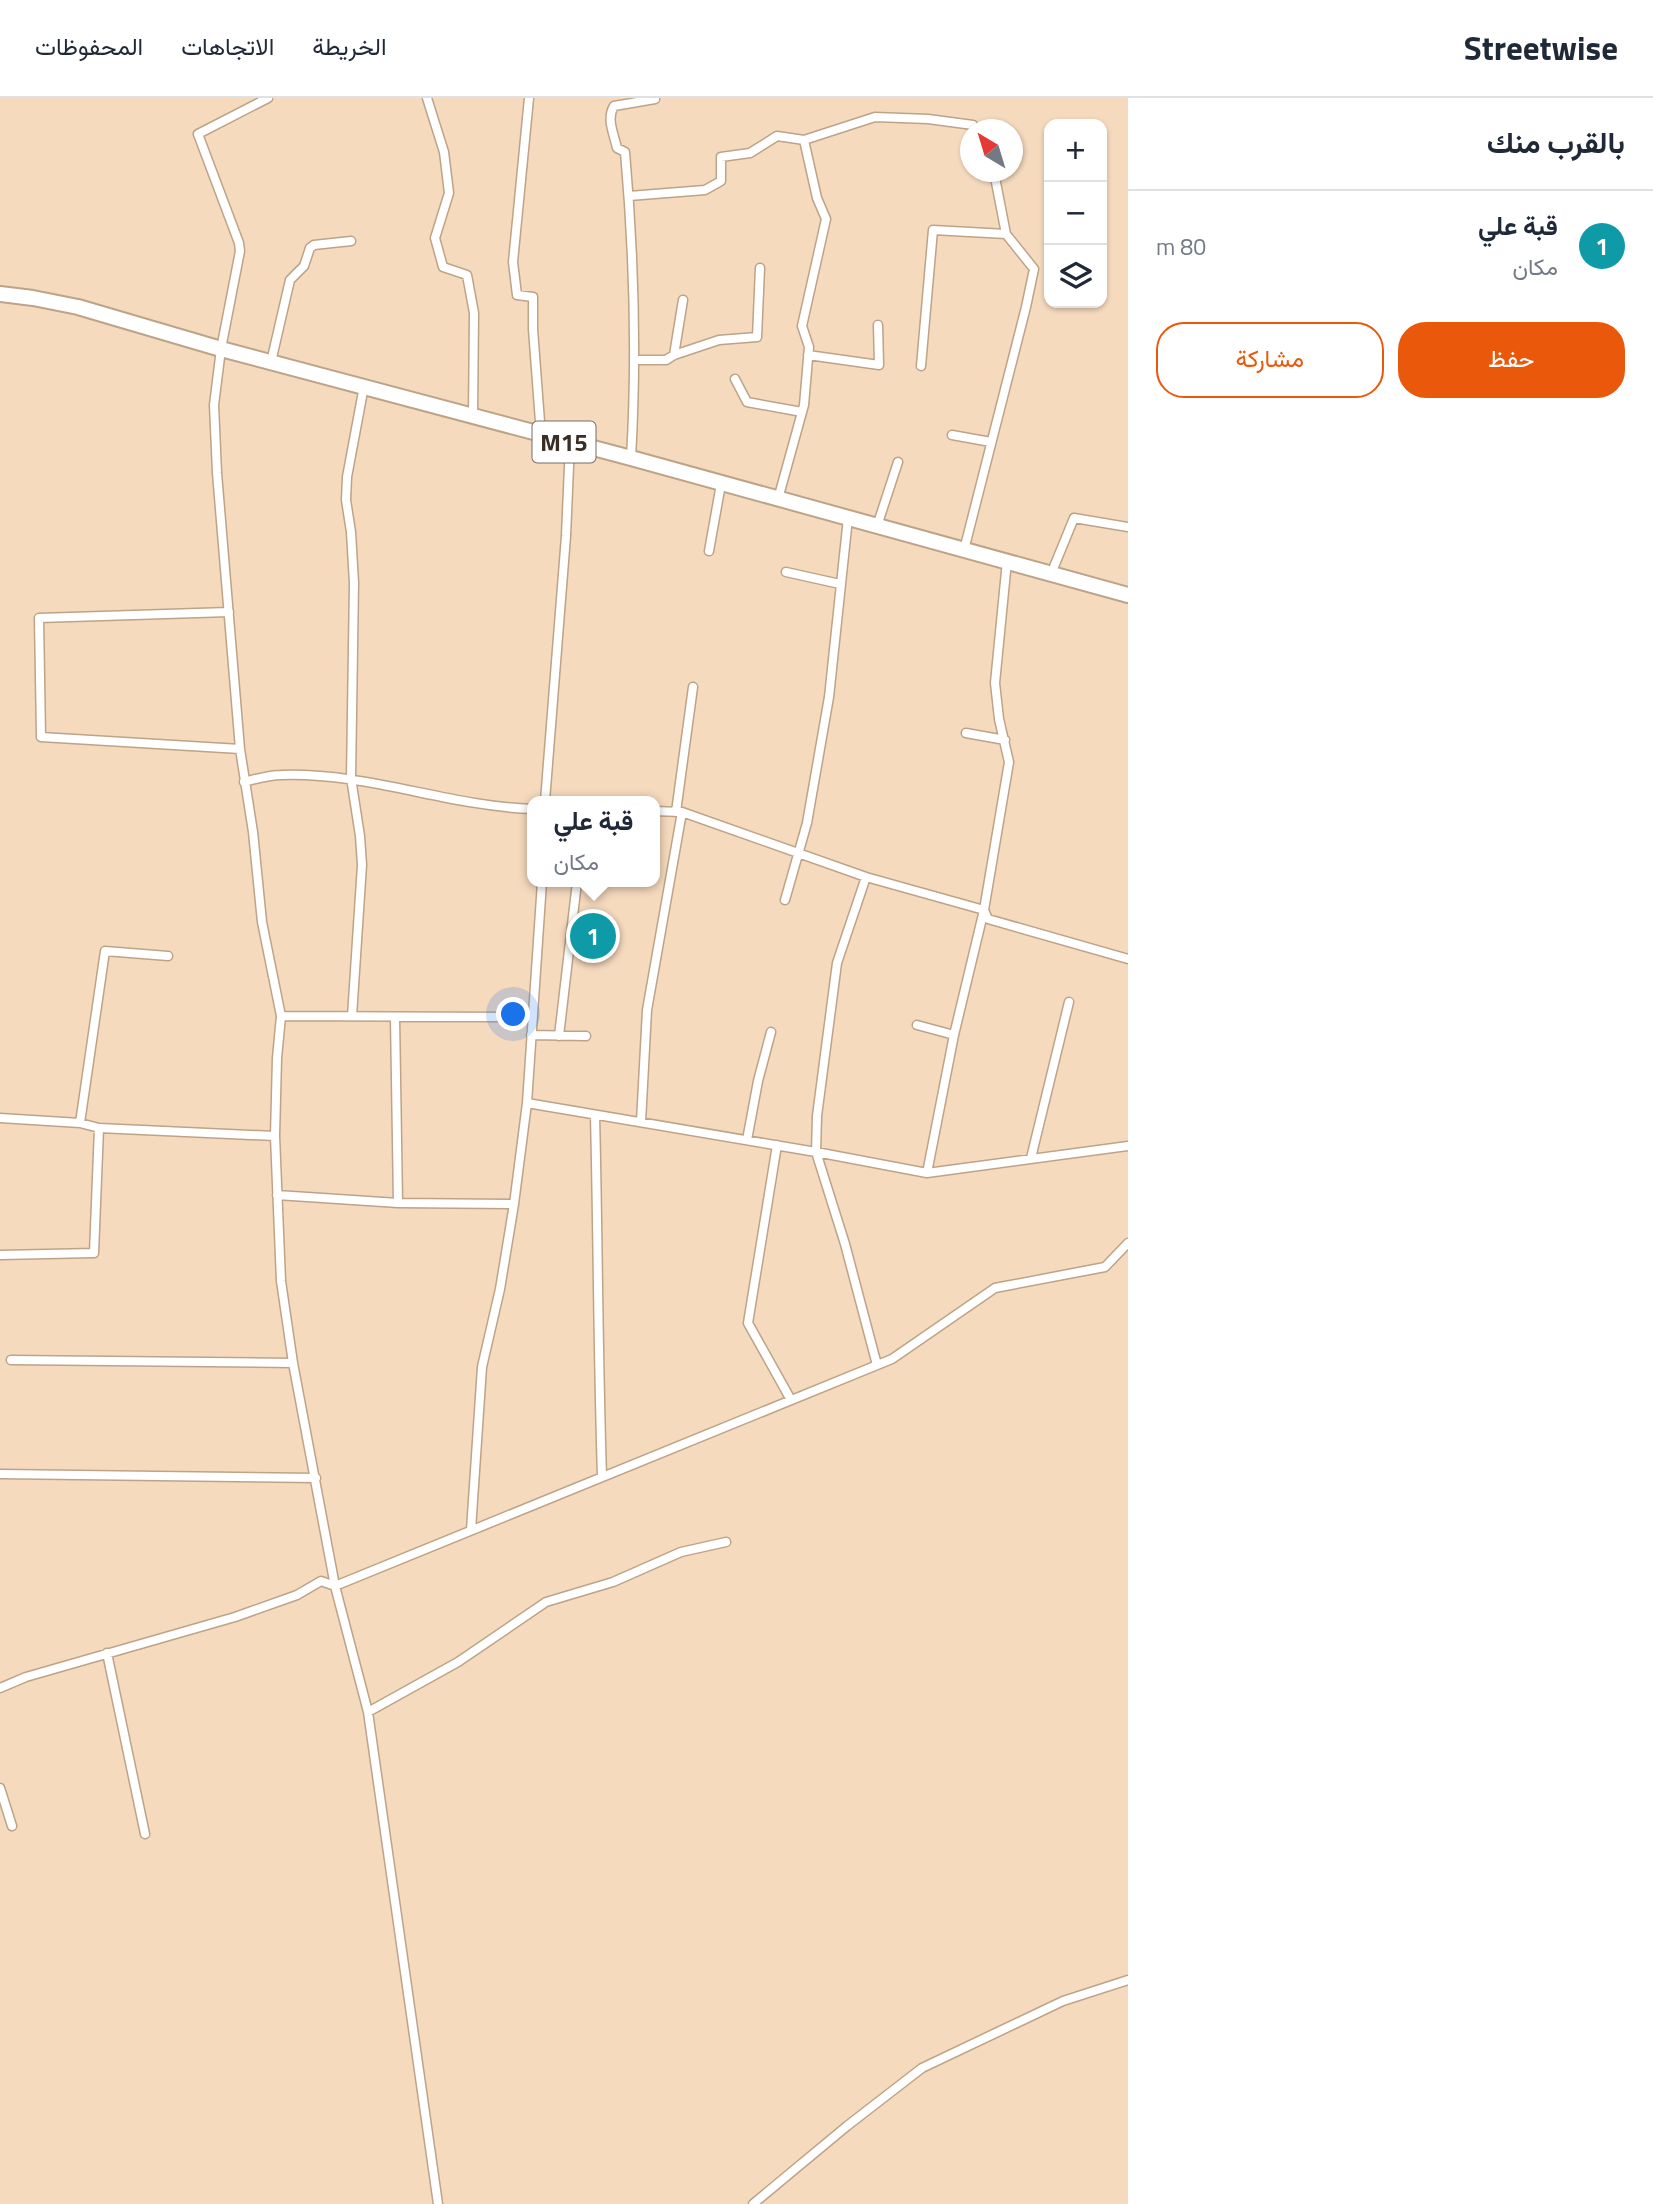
<!DOCTYPE html>
<html lang="ar">
<head>
<meta charset="utf-8">
<style>
	:root { --surface:#fff; --page:#f2f2f3; --text:#1f2937; --muted:#747a83; --line:#e0e1e3; --accent:#ea580c }
	body { margin:0; font-family:"Titillium Web",Vazirmatn,sans-serif; background:var(--page); color:var(--text); direction:rtl }
	.controls { position:absolute; right:21px; top:21px; display:grid; overflow:hidden; border-radius:14px; box-shadow:0 2px 5px #0004 }
	.controls button { width:63px; height:63px; display:grid; place-items:center; padding:0; border:0; border-bottom:2px solid var(--line); background:var(--surface); color:var(--text); font:35px sans-serif }
	.compass { position:absolute; left:960px; top:21px; width:63px; height:63px; border-radius:50%; background:var(--surface); box-shadow:0 2px 5px #0004; rotate:322deg }
	.you { position:absolute; left:514px; top:917px; width:24px; height:24px; margin:-18px; border:5px solid #fff; border-radius:50%; background:#1a73e8; box-shadow:0 0 0 10px #1a73e833 }
	.badge { display:grid; place-items:center; width:46px; height:46px; border-radius:50%; background:var(--accent); color:#fff; font-size:23px; font-weight:700 }
	.pin { position:absolute; translate:-50% -50%; border:4px solid #fff; box-shadow:0 2px 7px #0006 }
	.popup { position:absolute; left:527px; top:698px; width:133px; height:91px; box-sizing:border-box; display:grid; place-content:center; border-radius:14px; background:var(--surface); filter:drop-shadow(0 2px 5px #0005); font-size:23px; white-space:nowrap; color:var(--muted) }
	.popup b { font-size:26px; color:var(--text) }
	.popup::after { content:''; position:absolute; left:50%; top:100%; margin-left:-14px; border:14px solid transparent; border-top-color:var(--surface) }
	.list { margin:0; padding:0; list-style:none }
	h2 { display:flex; justify-content:space-between; align-items:center; height:91px; margin:0; padding:0 28px; font-size:30px }
	h2 small { font-size:23px; font-weight:400; color:var(--muted) }
	.list li { display:grid; grid-template-columns:46px 1fr auto; gap:21px; align-items:center; box-sizing:border-box; height:112px; padding:0 28px; border-top:2px solid var(--line) }
	.list b { display:block; font-size:26px; white-space:nowrap }
	.list p { margin:0; font-size:23px; white-space:nowrap; color:var(--muted) }
	.list em { font-size:23px; font-style:normal; color:var(--muted) }
	.actions { display:flex; gap:14px; padding:21px 28px }
	.actions a { flex:1; padding:16px 0; border:2px solid var(--accent); border-radius:28px; text-align:center; font-size:24px; color:var(--accent) }
	.actions .main { background:var(--accent); color:#fff }
	.icon { flex:none; width:38px; height:38px; fill:none; stroke:currentColor; stroke-width:2; stroke-linecap:round; stroke-linejoin:round }
	.map { position:relative; flex:none; width:1128px; height:2106px; overflow:hidden; direction:ltr }
	header { display:flex; align-items:center; gap:42px; box-sizing:border-box; height:98px; padding:0 35px; background:var(--surface); border-bottom:2px solid var(--line) }
	header strong { font-size:33px }
	nav { display:flex; gap:38px; margin-inline-start:auto; font-size:24px }
	main { display:flex }
	aside { flex:1; background:var(--surface) }
	.map>svg:first-child { display:block }
</style>
</head>
<body>
<header>
<strong>Streetwise</strong>
<nav><a>الخريطة</a><a>الاتجاهات</a><a>المحفوظات</a></nav>
</header>
<main>
<aside>
<h2>بالقرب منك<small></small></h2>
<ul class="list">
<li><span class="badge" style="background:#0f9aa8">1</span><div><b>قبة علي</b><p>مكان</p></div><em>80 m</em></li>
</ul>
<div class="actions"><a class="main">حفظ</a><a>مشاركة</a></div>
</aside>
<div class="map">
<svg width="1128" height="2106" viewBox="0 0 1128 2106">
	<rect width="100%" height="100%" fill="#f6dabe"/>
	<g fill="none" stroke-linecap="round" stroke-linejoin="round">
		<g stroke="#bda388" stroke-width="11">
			<path id="street" d="M268,0L198,36L239,145L240,153L221,251L214,307L217,375L240,651L253,734L262,824L281,918L277,960L275,1038L281,1183L293,1265L335,1488L368,1614L438,2106
				M427,0L444,54L449,95L435,140L443,169L467,177L474,215L473,319
				M529,0L513,164L517,197L533,199V231L541,337
				M629,98L705,92L721,83V59L750,55L777,38L804,42L875,19L928,21L973,27L976,32
				M674,257L683,202
				M808,257L879,267L878,227
				M634,262H666L674,257L719,242L757,239L760,170
				M271,264L290,182L304,168L310,150L314,147L351,143
				M921,268L933,132L1006,136
				M735,281L747,304L802,314
				M952,337L991,344
				M631,360C637,258 634,156 625,54L617,50C614,36 606,21 614,8L655,1
				M778,401L804,307L809,249L802,228L826,121L817,100L804,42
				M877,428L898,364
				M964,452L1026,209L1034,171L1006,136L994,74
				M709,453L721,386
				M786,474L840,486
				M1051,476L1074,420L1128,429
				M229,514L39,520L41,639L240,651
				M966,635L1005,642
				M244,684C256,681 269,677 281,677C367,674 447,708 532,711
				M545,703L566,438L570,345
				M654,713L682,714L866,779L984,812L988,821L1128,861
				M676,714L693,589
				M866,779L837,865L817,1018L816,1054L845,1146L877,1267
				M785,802L807,725L829,599L848,420
				M281,918L533,919
				M352,918L362,767L360,738L351,680L354,485L351,434L346,402L347,379L364,288
				M395,919L398,1105
				M917,927L954,937
				M531,937L586,938
				M559,938L577,784
				M527,1005L816,1054L927,1075L1128,1048
				M595,1017C598,1137 598,1257 602,1378
				M0,1020L80,1025L99,1030L275,1038
				M641,1024L647,912L682,714
				M80,1025L105,853L168,858
				M747,1042L758,983L771,934
				M777,1047L748,1225L791,1302
				M1031,1060L1069,904
				M927,1075L954,937L984,812L1009,664L999,621L995,585L1007,463
				M277,1097L398,1105L514,1106
				M0,1157L94,1155L99,1030
				M11,1262L293,1265
				M0,1376L316,1380
				M471,1432L482,1269L500,1191L514,1106L527,1005L542,784
				M107,1555L145,1736
				M0,1590L26,1579L235,1519L297,1497L321,1483L335,1488L892,1261L995,1190L1105,1169L1128,1145
				M368,1614L458,1564L546,1504L613,1484L681,1454L726,1444
				M0,1690L12,1728
				M753,2106L847,2028L922,1970L1063,1903L1128,1882"/>
		</g>
		<g stroke="#bda388" stroke-width="18">
			<path id="highway" d="M0,196L33,200L78,209L221,251L631,360L1128,497"/>
		</g>
		<use href="#street" stroke="#fff" stroke-width="8"/>
		<use href="#highway" stroke="#fff" stroke-width="14"/>
	</g>
	<g text-anchor="middle" dominant-baseline="central" stroke-width="5" stroke-linejoin="round" paint-order="stroke">
		<rect fill="#fff" stroke="#746d65" stroke-width="2" x="532.5" y="323.5" width="63" height="41" rx="5"/>
		<g font-size="24" font-weight="bold" fill="#382e23">
			<text x="564" y="344">M15</text>
		</g>
	</g>
</svg>
<div class="controls">
<button>+</button>
<button>−</button>
<button><svg class="icon" aria-label="layers" viewBox="0 0 24 24"><path d="M12 4l9 5-9 5-9-5zM3 14l9 5 9-5"/></svg></button>
</div>
<svg class="compass" viewBox="-18 -18 36 36"><path d="M0-13l5 13h-10z" fill="#e53935"/><path d="M0 13l5-13h-10z" fill="#747a83"/></svg>
<div class="you"></div>
<div class="pin badge" style="left:593px;top:838px;background:#0f9aa8">1</div>
<div class="popup"><b>قبة علي</b>مكان</div>
</div>
</main>
</body>
</html>
